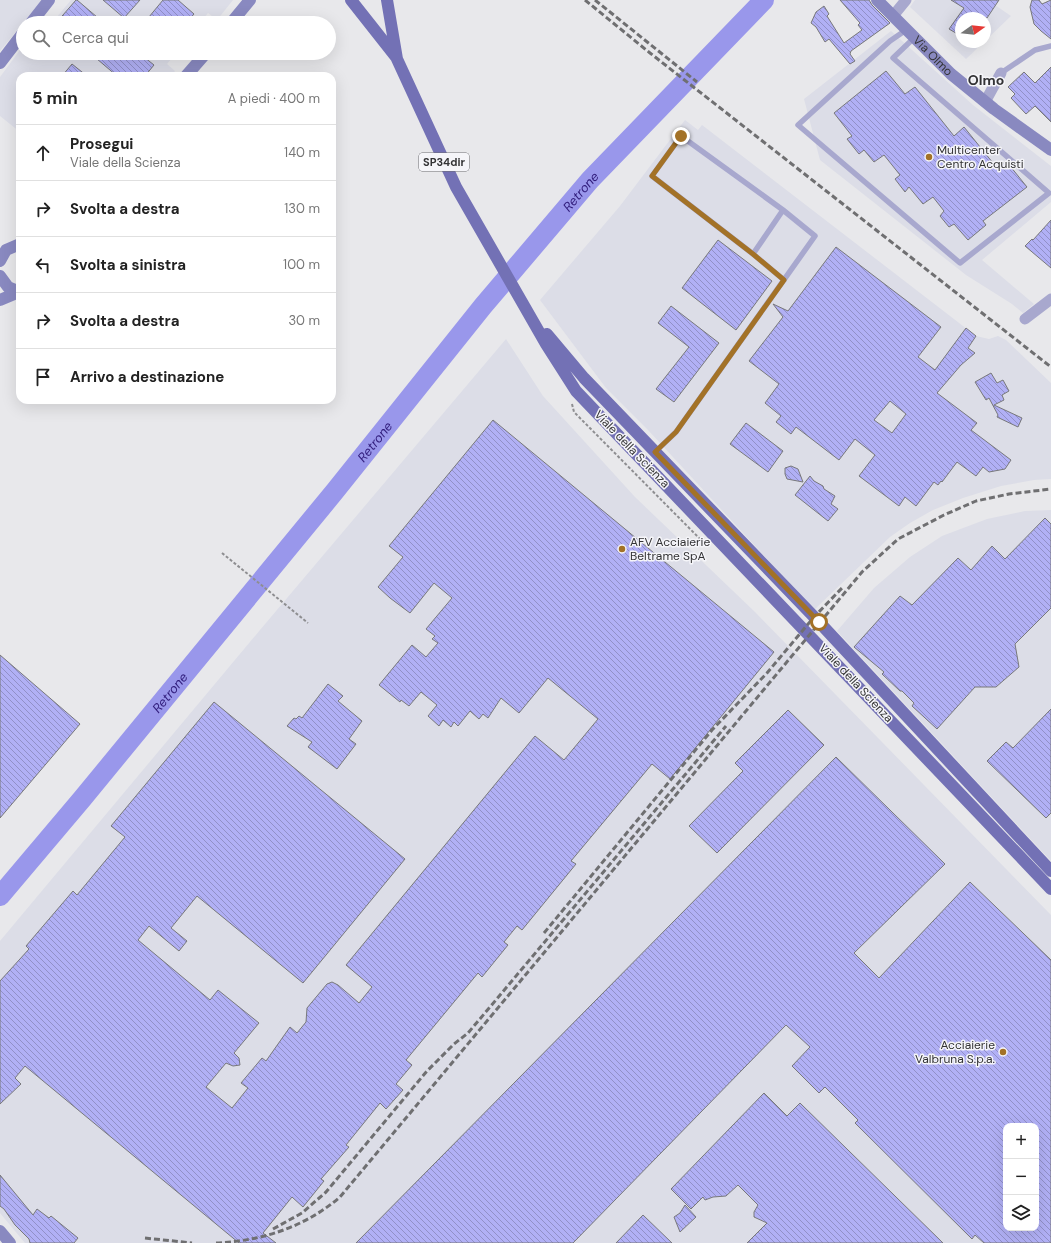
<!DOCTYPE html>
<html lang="it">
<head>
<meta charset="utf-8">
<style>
	:root { --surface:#fff; --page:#f2f2f2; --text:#222; --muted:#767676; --line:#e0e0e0 }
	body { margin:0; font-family:"DM Sans",sans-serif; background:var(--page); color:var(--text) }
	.controls { position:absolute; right:12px; bottom:12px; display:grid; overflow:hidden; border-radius:8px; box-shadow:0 4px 16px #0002 }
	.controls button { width:36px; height:36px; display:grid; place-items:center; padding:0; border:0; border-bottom:1px solid var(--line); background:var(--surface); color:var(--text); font:20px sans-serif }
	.compass { position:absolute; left:955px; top:12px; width:36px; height:36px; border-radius:50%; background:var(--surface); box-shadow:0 4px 16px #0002; rotate:75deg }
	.stop { position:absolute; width:12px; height:12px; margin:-9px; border:3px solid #a37227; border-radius:50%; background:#fff }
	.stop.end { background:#a37227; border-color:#fff; box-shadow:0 1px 4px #0008 }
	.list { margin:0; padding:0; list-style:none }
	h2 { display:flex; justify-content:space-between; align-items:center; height:52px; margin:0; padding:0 16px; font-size:17px }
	h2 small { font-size:13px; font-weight:400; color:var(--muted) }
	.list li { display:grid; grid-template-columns:26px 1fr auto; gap:12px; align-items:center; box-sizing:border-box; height:56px; padding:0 16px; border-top:1px solid var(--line) }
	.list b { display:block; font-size:15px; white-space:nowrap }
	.list p { margin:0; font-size:13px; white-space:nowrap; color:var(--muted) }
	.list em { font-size:13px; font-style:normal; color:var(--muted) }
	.icon { flex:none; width:22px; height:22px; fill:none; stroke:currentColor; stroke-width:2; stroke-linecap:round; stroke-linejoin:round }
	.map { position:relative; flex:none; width:1051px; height:1243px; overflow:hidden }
	.search { position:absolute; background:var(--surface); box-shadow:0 4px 16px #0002; left:16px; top:16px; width:320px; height:44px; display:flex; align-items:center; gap:10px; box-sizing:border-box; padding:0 14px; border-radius:22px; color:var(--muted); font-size:15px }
	.panel { position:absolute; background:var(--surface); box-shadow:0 4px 16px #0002; left:16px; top:72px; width:320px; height:332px; border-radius:12px }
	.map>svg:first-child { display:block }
</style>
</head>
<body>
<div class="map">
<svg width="1051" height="1243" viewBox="0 0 1051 1243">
	<defs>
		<pattern id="building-back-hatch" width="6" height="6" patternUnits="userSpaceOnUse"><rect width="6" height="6" fill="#b1b0f5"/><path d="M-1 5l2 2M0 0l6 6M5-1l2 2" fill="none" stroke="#9190c7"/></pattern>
	</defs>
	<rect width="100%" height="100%" fill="#e8e8eb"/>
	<path fill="#dcdde7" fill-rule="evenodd" d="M0,0H42L0,51Z
		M71,0H233L217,20L208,13L200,23H52Z
		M915,0H951L969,11L995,5L1011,16L985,41V18H961V42H984L966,59L910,7Z
		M891,31L973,105L1051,166V202L982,260L1034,304L1023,313L1012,304L966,275L820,160L804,99Z
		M23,46V53H176L167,64L175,71L171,76H20V132L0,116V77Z
		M685,120L698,130L702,125L976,336L989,339L998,336L1006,340L1051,383V479L1034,480L1001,486L963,498L933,510L910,523L890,537L814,610L648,430L606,388L540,300L620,206Z
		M506,339L543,396L635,497L755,612L1051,915V1243H25L0,1213V941L260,630ZM1006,1126H1036V1228H1006Z
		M1051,510V861L837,631L874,588L910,557L942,536L987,519L1025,511Z"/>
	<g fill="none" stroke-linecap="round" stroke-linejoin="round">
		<path stroke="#9997eb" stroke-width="20" id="s1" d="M0,896L82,799L335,491L483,306L590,180L764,0"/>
	</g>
	<path fill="url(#building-back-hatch)" stroke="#78787b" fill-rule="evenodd" d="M76,0H77L104,23H56Z
		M103,0H140L124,18Z
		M163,0H178L194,14L186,23H144Z
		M840,0H869L872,5L890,23L851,51L850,54L855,61L850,64L829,39L825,42L816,27L811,23L816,12L824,6L829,14L827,16L844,43L862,30L858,25L860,23Z
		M951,0H999L987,18H961V36L949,29L964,8Z
		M1032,0H1039L1042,4L1051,0V39L1041,31L1034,24L1030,7Z
		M90,53H139L154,65L145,76H117Z
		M72,64L87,76H62Z
		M1051,67V122L1035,106L1026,114L1011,98L1015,94L1008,87L1024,72L1035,83Z
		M886,71L905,94L915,87L954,136L964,127L997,168L1006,161L1027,187L983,221L986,225L968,240L954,224L949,227L940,216L944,211L933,197L923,204L909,187L905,192L895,179L900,175L884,155L874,162L864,150L859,154L847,139L852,136L834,113Z
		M1051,220V268L1025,246L1032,239L1033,240Z
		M718,240L772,281L736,330L682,288Z
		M836,247L941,327L918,357L935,370L966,328L976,336L968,348L975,353L961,365L937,393L977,423L971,430L1011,460L1005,469L989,472L983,467L976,476L957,462L942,482L941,481L938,485L934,482L916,506L905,497L899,506L859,476L875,455L855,439L839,460L796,427L791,434L776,422L781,416L765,403L779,384L749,361L783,317L773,304L788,311ZM890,401L906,414L892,433L874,420Z
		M671,306L719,343L674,402L656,389L689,347L658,323Z
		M991,373L997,383L1003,380L1009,391L1002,395L1004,400L994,405L1022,418L1018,427L997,417L998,415L989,398L986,400L975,382Z
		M493,420L774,652L670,779L652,764L571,861L576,864L522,930L517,926L504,942L508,945L482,977L478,973L406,1060L412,1065L396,1084L403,1090L386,1109L380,1103L346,1145L349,1147L321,1179L324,1181L303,1207L292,1197L263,1233L276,1243H239L25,1066L15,1078L21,1084L0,1104V981L29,949L26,946L73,891L77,895L125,837L111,826L214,702L405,859L303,983L197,896L171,928L187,941L179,951L149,926L138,940L210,1000L218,990L259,1023L234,1053L239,1058L240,1065L233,1066L226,1063L206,1087L232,1108L248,1088L241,1083L262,1058L266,1061L290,1027L297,1033L306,1022L307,1008L327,984L332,982L338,985L359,1003L372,987L346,965L535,736L564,760L598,719L548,678L519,713L501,698L488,718L483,714L479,719L470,711L458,726L454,722L451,727L443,720L439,726L428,716L437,705L421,692L409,706L401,700L400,702L379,685L412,645L426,657L438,643L432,639L435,636L426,629L452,598L434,583L410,613L390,598L378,587L403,557L389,546Z
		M746,423L783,451L768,472L730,444Z
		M791,466L798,469L803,482L787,479L785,474V468Z
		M810,476L814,481L823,486L824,489L835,496L831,504L838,509L828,521L795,495Z
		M1045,518L1051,524V608L1015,644L1019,667L996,687H975L937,729L912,706L914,703L902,691H900L882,674L884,672L854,647L900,596L912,605L958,558L971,570L992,546L1005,559Z
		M0,655L80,724L0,818Z
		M328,684L343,696L338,701L362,721L349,739L356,744L337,769L308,747L312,742L287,726L294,718L296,719L299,716L302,718Z
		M1051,709V813L1046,818L987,761L1006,742L1013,748Z
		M788,710L824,745L717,853L689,826L743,771L735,763Z
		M836,757L945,864L854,953L879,978L970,882L1051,960V1243H984L975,1235L972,1239L855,1123L858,1120L825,1087L819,1093L792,1066L810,1047L786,1025L573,1243H356ZM1006,1126H1036V1228H1006Z
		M764,1093L787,1116L800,1103L943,1243H747L767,1223L754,1217V1212L758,1205L738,1185L726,1196L713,1197L705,1200L703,1197L691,1209L671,1189Z
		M0,1175L33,1215L37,1209L49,1218L51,1216L78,1238L74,1243H30L29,1239L15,1225L4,1209L0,1206Z
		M685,1205L696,1217L680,1232L674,1217L680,1213Z
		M643,1215L672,1243H616Z"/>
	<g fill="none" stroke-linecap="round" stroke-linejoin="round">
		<path stroke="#8e8e91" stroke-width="2" stroke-dasharray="3 2" stroke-linecap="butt" d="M572,404L574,412L709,548
			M222,553L308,623"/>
		<path stroke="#a8a8ce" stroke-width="5.5" d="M906,30L890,41L798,125L960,263L1049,193L893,58L914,38
			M1001,73L1035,50L1051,46
			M753,254L652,176L681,136L783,210
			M655,452L676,432L815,236L783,210L753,254L784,280"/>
		<path stroke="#a8a8ce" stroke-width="11" d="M893,16L906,0
			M985,102L1001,73
			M1025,319L1051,299"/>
		<g stroke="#8989c0" stroke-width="12">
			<path id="s2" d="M877,0L951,74L994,109L1051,150"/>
			<path d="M31,23L49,0"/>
			<path d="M231,23L250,0"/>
			<path d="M0,63L23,33"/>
			<path d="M186,76L206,53"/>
			<path d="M0,261L6,250L20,244"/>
			<path d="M0,276L8,287L20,292"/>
			<path d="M0,300L19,292"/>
			<path d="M0,1231L10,1243"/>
		</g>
		<path stroke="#7371b5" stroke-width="12" d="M351,0L396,57
			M387,0L397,59L456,187L546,344L576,391L1051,889
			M547,334L584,378L819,622L1051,871"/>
		<path stroke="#6f6f71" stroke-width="3" stroke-dasharray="6 3" stroke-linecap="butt" d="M585,0L650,53L1051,367
			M595,0L697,82
			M544,933L712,730L767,673L814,617L842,588
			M273,1229L302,1213L326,1192L427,1071L454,1044L468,1033L490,1007L726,726
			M145,1238L192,1243
			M216,1243C262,1241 305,1227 340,1197L862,572L898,539L944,515L976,501L1009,494L1051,489"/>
	</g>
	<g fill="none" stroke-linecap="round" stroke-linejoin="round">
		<path stroke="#a37227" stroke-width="5" d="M681,136L652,176L753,254L784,280L676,432L655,452L819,622"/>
	</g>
	<g fill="#a37227" stroke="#f5f5f9" stroke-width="1.5">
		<circle cx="929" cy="157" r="4"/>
		<circle cx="622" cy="549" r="4"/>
		<circle cx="1003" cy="1052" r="4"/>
	</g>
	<g text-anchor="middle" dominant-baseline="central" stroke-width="3" stroke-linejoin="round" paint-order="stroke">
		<rect fill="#f5f5f9" stroke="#6d6d70" stroke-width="1" x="419" y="153" width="50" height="18" rx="3"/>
		<g font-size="11" font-weight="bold" fill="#333335">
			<text x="444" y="162">SP34dir</text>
		</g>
		<g font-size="12" fill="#333335" stroke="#f5f5f9">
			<text stroke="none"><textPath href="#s2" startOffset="79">Via Olmo</textPath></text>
			<text transform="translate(632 449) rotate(46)">Viale della Scienza</text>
			<text transform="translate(856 683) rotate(47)">Viale della Scienza</text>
		</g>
		<g font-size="12" fill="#333335" stroke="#f5f5f9" text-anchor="start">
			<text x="937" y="150">Multicenter<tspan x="937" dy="14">Centro Acquisti</tspan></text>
			<text x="630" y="542">AFV Acciaierie<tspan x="630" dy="14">Beltrame SpA</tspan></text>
			<text x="995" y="1045" text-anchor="end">Acciaierie<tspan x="995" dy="14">Valbruna S.p.a.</tspan></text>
		</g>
		<g font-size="13" font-style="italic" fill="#311d7c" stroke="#f5f5f9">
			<text stroke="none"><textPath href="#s1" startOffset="913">Retrone</textPath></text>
			<text stroke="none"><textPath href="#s1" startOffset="589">Retrone</textPath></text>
			<text stroke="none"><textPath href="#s1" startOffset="265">Retrone</textPath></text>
		</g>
		<g font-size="14" font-weight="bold" fill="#333335" stroke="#f5f5f9">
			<text x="986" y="80">Olmo</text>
		</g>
	</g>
</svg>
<div class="controls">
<button>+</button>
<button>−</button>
<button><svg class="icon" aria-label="layers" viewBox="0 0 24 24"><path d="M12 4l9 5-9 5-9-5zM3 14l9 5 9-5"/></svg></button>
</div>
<svg class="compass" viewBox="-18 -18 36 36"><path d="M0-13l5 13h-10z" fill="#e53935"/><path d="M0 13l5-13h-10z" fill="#767676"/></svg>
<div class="stop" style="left:819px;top:622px"></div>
<div class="stop end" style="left:681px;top:136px"></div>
<div class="search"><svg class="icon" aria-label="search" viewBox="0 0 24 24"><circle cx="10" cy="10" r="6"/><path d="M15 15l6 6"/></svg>Cerca qui</div>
<section class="panel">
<h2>5 min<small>A piedi · 400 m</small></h2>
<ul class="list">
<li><svg class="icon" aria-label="ahead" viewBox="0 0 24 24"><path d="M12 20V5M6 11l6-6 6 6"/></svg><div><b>Prosegui</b><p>Viale della Scienza</p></div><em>140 m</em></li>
<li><svg class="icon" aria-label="right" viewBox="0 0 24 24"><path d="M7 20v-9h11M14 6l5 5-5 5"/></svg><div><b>Svolta a destra</b></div><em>130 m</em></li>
<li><svg class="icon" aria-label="left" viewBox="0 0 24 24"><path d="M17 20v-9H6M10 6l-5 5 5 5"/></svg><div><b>Svolta a sinistra</b></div><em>100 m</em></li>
<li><svg class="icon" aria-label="right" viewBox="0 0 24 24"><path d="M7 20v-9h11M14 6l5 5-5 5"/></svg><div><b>Svolta a destra</b></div><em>30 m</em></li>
<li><svg class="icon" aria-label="arrive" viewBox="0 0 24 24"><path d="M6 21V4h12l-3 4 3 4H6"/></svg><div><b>Arrivo a destinazione</b></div></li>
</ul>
</section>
</div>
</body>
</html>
